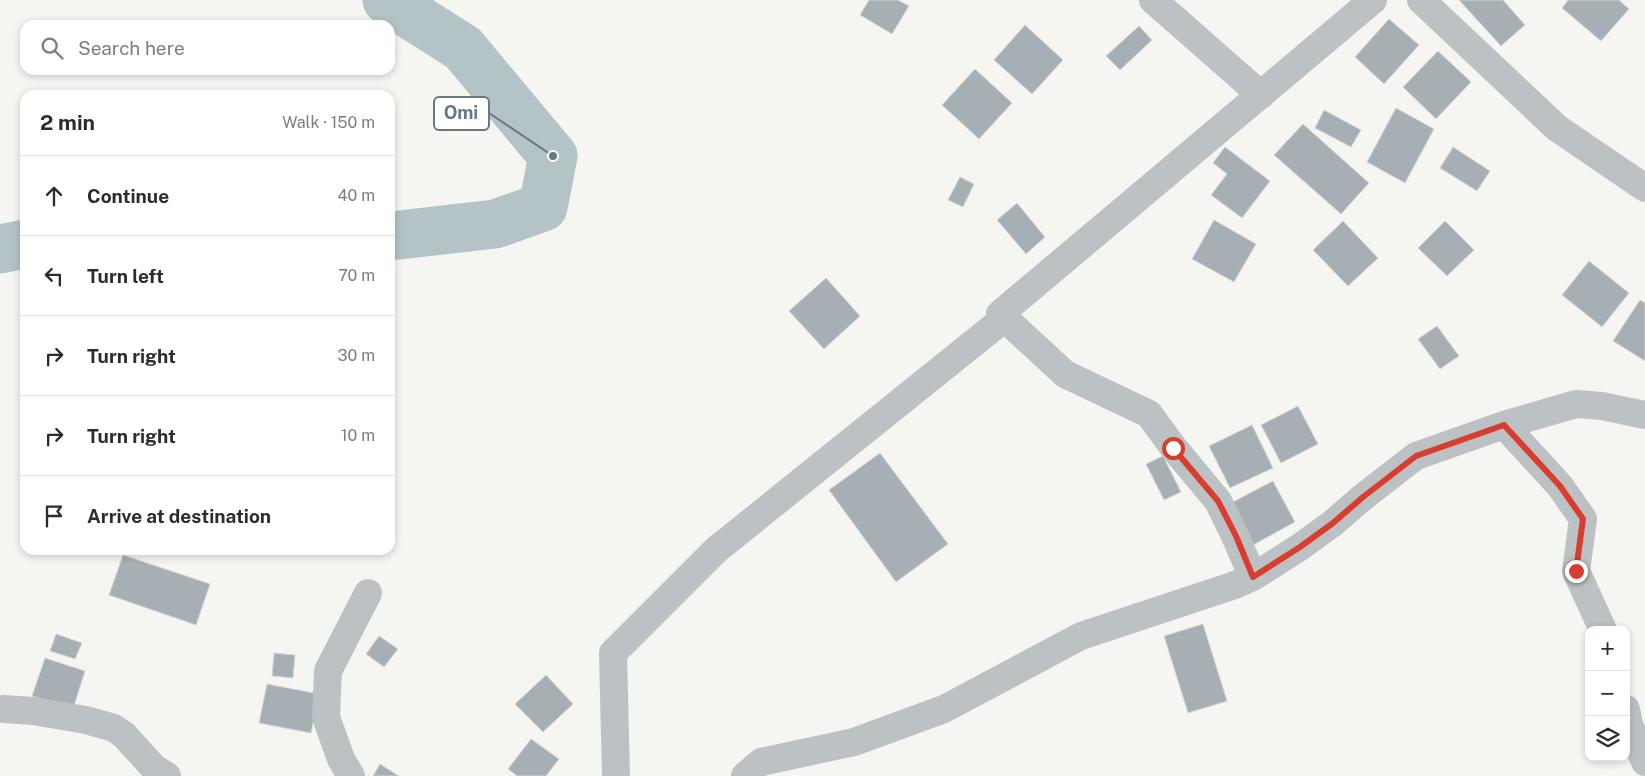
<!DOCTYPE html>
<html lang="en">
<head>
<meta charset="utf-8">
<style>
	:root { --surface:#fff; --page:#f7f7f7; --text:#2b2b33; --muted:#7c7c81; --line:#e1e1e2 }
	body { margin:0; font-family:"Public Sans",sans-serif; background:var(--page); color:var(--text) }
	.controls { position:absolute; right:15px; bottom:15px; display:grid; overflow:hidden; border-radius:10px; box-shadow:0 2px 8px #0003 }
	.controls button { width:45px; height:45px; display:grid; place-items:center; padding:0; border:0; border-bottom:1px solid var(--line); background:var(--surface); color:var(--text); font:25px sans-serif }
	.stop { position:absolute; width:15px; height:15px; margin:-11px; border:4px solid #d93d2f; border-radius:50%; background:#fff }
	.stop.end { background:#d93d2f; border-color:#fff; box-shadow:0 1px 5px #0008 }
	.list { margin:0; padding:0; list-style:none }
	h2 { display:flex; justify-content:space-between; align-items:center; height:65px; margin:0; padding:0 20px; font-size:21px }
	h2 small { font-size:16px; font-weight:400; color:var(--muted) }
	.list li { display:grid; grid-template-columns:32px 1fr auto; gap:15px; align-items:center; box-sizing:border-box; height:80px; padding:0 20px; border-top:1px solid var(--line) }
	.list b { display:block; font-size:19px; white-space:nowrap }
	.list em { font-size:16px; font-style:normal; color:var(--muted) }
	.icon { flex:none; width:28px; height:28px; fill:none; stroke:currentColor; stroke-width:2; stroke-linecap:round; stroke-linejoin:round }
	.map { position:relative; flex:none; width:1645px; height:776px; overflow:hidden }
	.search { position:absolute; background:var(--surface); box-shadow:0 2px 8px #0003; left:20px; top:20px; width:375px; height:55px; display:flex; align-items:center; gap:12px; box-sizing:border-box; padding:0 18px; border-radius:15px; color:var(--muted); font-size:19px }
	.panel { position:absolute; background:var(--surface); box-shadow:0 2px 8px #0003; left:20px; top:90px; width:375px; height:465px; border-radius:15px }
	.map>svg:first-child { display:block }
</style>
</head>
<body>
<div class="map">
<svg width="1645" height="776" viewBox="0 0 1645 776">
	<rect width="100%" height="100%" fill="#f5f5f2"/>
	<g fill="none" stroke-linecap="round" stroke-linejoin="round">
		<path stroke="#b4c3c5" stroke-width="49" d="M387,0L463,48L553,156L543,207L495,224L390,236
			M0,249L25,244"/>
	</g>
	<path fill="#a6afb3" stroke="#d7d6d5" d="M869,0H898L909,6L892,34L860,15Z
		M1459,0H1503L1525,25L1501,46Z
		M1568,0H1619L1629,9L1601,41L1562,8Z
		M1389,19L1419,45L1384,84L1355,57Z
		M1025,25L1063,60L1032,94L994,60Z
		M1139,26L1152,40L1120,70L1106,56Z
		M1438,51L1471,82L1436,119L1403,87Z
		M975,69L1012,103L979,139L942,105Z
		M1396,108L1434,129L1405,183L1367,162Z
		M1324,110L1361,130L1351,147L1315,128Z
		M1303,124L1369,183L1341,214L1274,155Z
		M1225,147L1270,181L1242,218L1211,195L1227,174L1213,163Z
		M1453,147L1490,171L1477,191L1440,168Z
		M960,177L974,184L963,207L948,200Z
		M1017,203L1045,237L1026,254L997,220Z
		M1214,220L1256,244L1234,282L1192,259Z
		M1343,221L1378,258L1348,286L1313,250Z
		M1445,221L1474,250L1447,276L1418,248Z
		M1589,261L1629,293L1602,327L1562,295Z
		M826,278L860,316L824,349L789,311Z
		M1640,300L1645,303V361L1613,341Z
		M1437,326L1459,356L1440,369L1418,339Z
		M1298,406L1318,444L1281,463L1261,425Z
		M1252,425L1273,468L1230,488L1209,446Z
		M880,453L948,544L896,582L829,490Z
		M1163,456L1181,492L1164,500L1146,464Z
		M1273,481L1295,522L1253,545L1231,503Z
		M123,555L210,584L196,625L109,595Z
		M1203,624L1227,701L1188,713L1164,636Z
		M56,634L82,643L75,659L50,651Z
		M379,636L398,649L384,667L366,654Z
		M274,653L295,655L293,678L272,676Z
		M45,658L85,671L73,709L32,696Z
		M546,675L573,704L543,732L515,704Z
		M267,684L319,694L311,733L259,723Z
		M531,739L559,759L546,776H517L508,769Z
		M380,764L399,776H373Z"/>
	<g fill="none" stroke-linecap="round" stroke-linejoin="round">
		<path stroke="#bcc2c4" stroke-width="28" d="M1153,0L1261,95
			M1421,0L1557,128L1645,188
			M1000,314L1065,374L1149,414L1173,447L1218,501L1235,536L1253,577
			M1504,425L1560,486L1583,519L1576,571L1603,630
			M4,709L33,711L86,720L114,728L124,735L154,768L167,776
			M1626,709L1629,724L1645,762
			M351,776L341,759L326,717L328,671L368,593
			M616,776L613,653L716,550L1001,321L1000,314L1373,0
			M745,776L761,762L854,742L944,709L1081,636L1235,585L1253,577L1300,547L1333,523L1363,497L1416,456L1504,425L1576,404L1602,406L1645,415"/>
	</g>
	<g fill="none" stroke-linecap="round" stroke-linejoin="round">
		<path stroke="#d93d2f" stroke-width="6" d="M1173,448L1218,501L1236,536L1253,577L1300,547L1333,523L1363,497L1416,456L1504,425L1560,486L1583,519L1576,571"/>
	</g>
	<path fill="none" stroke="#667981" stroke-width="2" d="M553 156L489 113"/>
	<circle fill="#667981" stroke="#fff" stroke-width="2" cx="553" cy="156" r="5"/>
	<rect fill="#fff" stroke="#667981" stroke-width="2" x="434" y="97" width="55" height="33" rx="5"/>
	<g font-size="18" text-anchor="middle" font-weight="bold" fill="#667981">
		<text x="461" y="119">Omi</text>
	</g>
</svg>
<div class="controls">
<button>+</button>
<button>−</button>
<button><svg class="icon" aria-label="layers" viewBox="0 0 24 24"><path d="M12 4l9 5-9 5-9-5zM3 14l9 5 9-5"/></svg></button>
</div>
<div class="stop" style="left:1173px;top:448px"></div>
<div class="stop end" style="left:1576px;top:571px"></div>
<div class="search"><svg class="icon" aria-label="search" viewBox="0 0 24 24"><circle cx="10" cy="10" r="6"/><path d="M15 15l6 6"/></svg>Search here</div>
<section class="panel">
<h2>2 min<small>Walk · 150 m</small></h2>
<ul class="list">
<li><svg class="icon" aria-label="ahead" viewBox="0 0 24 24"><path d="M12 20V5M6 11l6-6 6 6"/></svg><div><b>Continue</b></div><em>40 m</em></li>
<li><svg class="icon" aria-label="left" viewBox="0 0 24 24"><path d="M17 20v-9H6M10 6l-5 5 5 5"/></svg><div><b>Turn left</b></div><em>70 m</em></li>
<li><svg class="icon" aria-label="right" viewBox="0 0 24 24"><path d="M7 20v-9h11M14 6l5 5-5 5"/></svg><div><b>Turn right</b></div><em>30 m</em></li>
<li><svg class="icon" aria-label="right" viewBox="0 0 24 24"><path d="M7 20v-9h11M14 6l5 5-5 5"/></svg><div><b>Turn right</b></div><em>10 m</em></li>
<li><svg class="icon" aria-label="arrive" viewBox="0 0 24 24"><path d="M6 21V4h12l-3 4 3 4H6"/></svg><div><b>Arrive at destination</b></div></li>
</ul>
</section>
</div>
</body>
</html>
